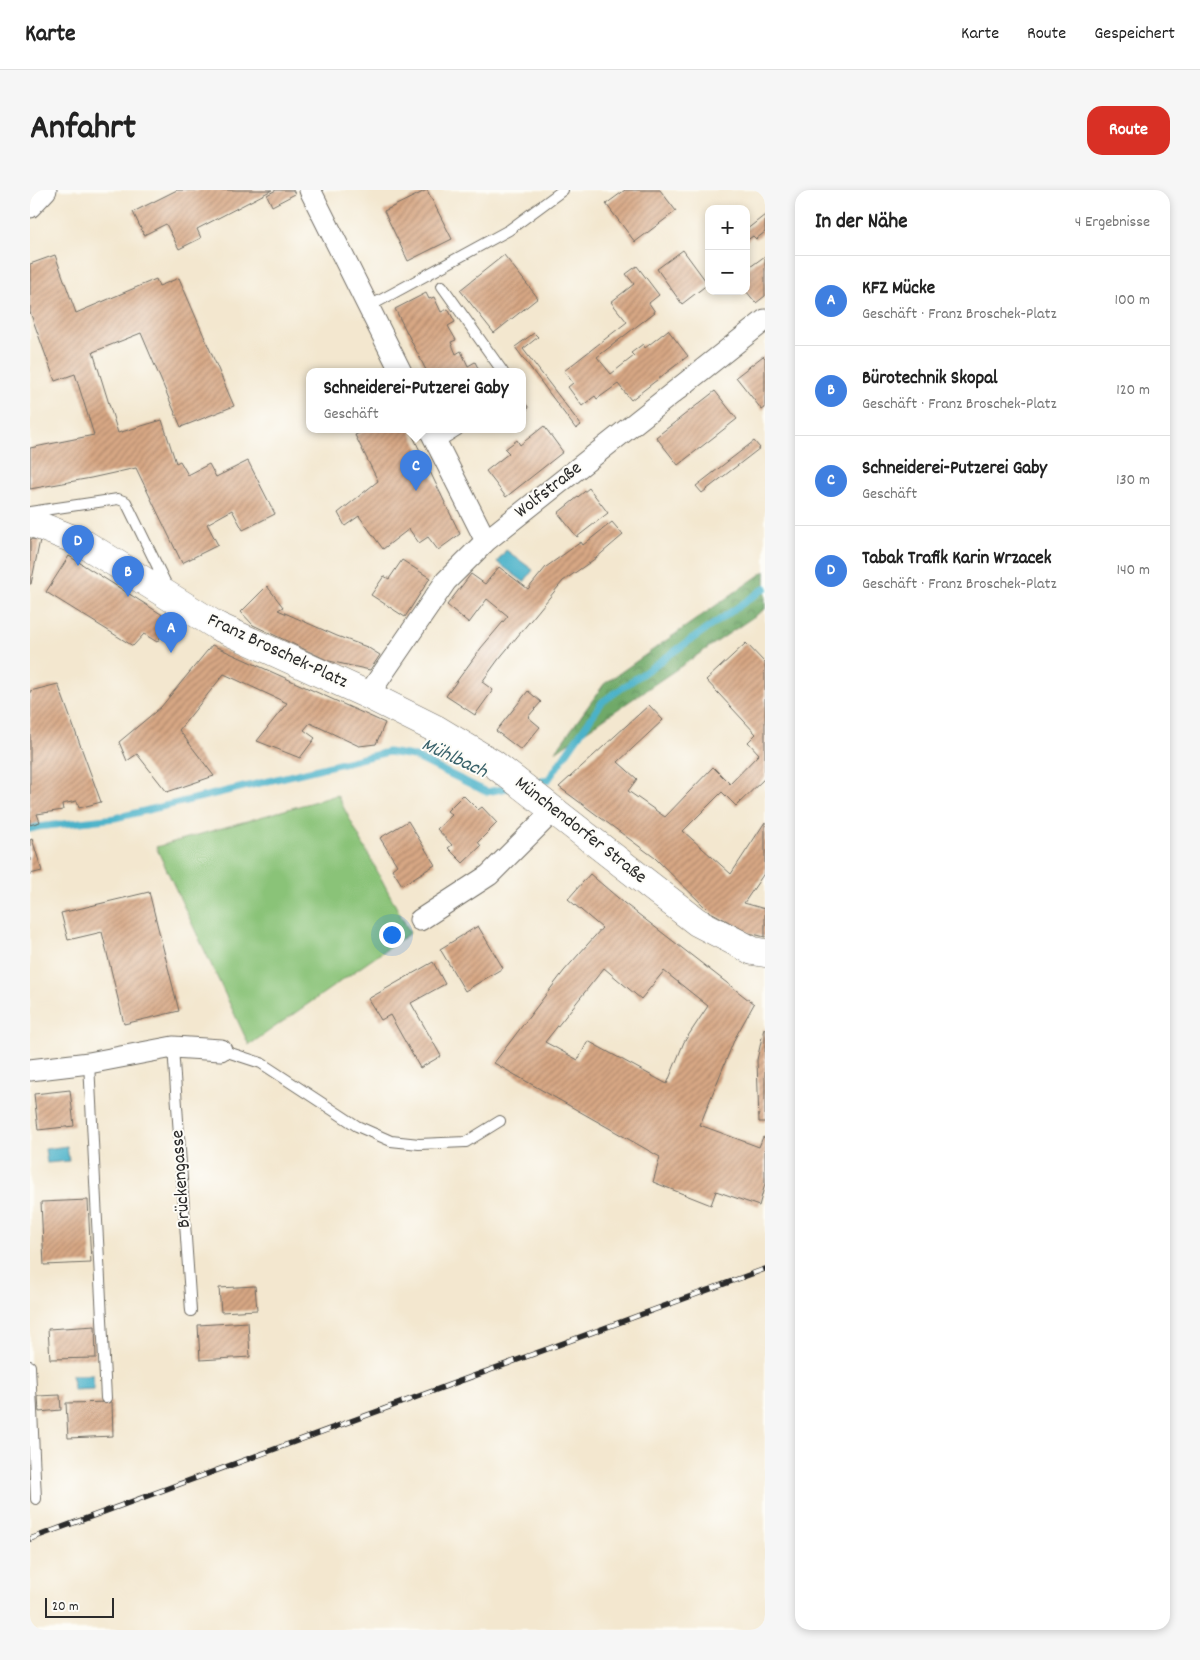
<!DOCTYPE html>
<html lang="de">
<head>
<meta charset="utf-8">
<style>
	:root { --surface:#fff; --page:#f6f6f6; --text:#222; --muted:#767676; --line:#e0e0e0; --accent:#d93025 }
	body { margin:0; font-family:Dekko,sans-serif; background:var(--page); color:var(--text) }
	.controls { position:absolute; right:15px; top:15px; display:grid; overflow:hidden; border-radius:10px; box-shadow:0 2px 8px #0003 }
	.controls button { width:45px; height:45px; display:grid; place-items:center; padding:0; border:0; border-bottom:1px solid var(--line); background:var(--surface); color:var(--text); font:25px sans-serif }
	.scale { position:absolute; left:15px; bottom:12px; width:69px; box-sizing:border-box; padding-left:5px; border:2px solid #2b2b2b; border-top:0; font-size:14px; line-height:18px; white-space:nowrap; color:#2b2b2b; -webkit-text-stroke:4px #fdfcf7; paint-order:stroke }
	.you { position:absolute; left:361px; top:744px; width:18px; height:18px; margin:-12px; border:4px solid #fff; border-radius:50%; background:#1a73e8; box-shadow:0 0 0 8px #1a73e833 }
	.badge { display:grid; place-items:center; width:32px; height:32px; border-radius:50%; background:var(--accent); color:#fff; font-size:16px; font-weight:700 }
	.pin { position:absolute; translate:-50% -41px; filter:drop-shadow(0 1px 2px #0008) }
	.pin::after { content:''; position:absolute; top:26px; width:18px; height:15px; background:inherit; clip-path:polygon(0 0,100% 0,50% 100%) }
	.popup { position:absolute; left:276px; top:178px; width:220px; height:65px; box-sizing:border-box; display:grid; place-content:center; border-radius:10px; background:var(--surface); filter:drop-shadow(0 1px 4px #0005); font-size:16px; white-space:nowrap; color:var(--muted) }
	.popup b { font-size:19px; color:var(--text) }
	.popup::after { content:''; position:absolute; left:50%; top:100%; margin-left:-10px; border:10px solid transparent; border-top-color:var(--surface) }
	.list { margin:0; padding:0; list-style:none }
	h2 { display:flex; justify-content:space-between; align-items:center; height:65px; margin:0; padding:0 20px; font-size:21px }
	h2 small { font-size:16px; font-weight:400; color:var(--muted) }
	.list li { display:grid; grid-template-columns:32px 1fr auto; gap:15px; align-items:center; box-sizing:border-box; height:90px; padding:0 20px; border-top:1px solid var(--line) }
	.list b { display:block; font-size:19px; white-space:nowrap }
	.list p { margin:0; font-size:16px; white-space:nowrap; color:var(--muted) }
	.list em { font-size:16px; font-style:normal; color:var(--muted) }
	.map { position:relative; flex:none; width:735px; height:1440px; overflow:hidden; border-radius:15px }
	header { display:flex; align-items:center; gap:30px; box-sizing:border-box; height:70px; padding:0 25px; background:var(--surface); border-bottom:1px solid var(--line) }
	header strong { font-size:24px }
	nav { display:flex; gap:28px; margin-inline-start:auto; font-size:18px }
	.intro { display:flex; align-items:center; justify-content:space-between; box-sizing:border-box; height:120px; padding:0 30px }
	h1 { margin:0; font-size:35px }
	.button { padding:12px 22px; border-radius:15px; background:var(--accent); color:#fff; font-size:18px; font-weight:700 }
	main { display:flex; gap:30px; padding:0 30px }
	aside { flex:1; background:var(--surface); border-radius:15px; box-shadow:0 2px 8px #0003 }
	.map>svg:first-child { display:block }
</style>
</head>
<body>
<header>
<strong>Karte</strong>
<nav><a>Karte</a><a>Route</a><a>Gespeichert</a></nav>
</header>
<div class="intro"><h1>Anfahrt</h1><a class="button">Route</a></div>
<main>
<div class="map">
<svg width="735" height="1440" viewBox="0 0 735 1440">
	<defs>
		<pattern id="forest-crowns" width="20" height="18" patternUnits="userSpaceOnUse" patternTransform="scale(1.25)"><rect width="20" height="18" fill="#6fa968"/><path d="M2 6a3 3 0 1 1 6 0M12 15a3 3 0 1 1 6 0" fill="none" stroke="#5b8a56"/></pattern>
		<pattern id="building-hatch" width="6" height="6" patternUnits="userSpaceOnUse" patternTransform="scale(1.25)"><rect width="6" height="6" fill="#d7a784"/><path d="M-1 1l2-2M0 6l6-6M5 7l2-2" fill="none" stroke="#af886c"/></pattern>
	</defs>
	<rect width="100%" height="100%" fill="#fdfcf7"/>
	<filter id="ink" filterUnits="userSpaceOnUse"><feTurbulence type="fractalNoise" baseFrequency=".02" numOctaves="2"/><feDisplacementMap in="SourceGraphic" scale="10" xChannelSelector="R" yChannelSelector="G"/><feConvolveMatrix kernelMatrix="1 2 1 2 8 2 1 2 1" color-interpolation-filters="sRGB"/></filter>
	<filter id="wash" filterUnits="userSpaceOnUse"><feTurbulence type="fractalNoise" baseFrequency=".0096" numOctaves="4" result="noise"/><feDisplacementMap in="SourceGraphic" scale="20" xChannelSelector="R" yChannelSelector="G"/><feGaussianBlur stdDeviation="1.12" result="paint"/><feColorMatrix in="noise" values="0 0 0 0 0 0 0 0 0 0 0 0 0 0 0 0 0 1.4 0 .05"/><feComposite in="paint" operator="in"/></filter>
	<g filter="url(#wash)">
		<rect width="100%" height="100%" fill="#f3e7cf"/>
		<path fill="#8ac378" stroke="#5a7752" d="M307,605L380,743L219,855L126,657Z"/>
		<path fill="url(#forest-crowns)" stroke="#4d6a4a" d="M735,381V419L525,562L574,494Z"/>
		<path fill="#4bb2c9" stroke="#3b6e7a" d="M476,360L503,380L494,392L467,372Z
			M37,956L39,971L17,973L15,959Z
			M42,1185H63L64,1199L43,1200Z"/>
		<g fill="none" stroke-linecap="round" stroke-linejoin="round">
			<path stroke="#4bb2c9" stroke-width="7" d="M502,593L518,590L572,512L735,398
				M0,639L8,637L85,628L358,562L383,566L457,602L482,597"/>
		</g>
		<g id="blocks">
			<path fill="url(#building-hatch)" fill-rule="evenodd" d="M147,0H242L167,39L171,48L149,59L136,34L114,45L103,22Z
				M246,0H263L265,4L242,16L237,5Z
				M397,0L422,49L378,71L354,21Z
				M595,0H630L646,21L605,52L576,14Z
				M735,25V42L726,49L723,46L716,51V40Z
				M653,60L678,94L652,114L627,79Z
				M25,65L46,123L126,89L129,96L149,88L204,216L151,237L111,143L63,162L88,243L132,230L146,273L150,271L158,285L179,274L186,287L218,271L245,324L213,340L202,320L177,334L188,355L152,373L106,278L61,288L0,299V258L64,245L45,184L25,191L0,122V74Z
				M474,65L508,108L464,143L430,100Z
				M735,66V106L726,113L716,101V80Z
				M607,76L629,105L619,113L625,122L567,167L581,184L604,166L601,163L613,154L615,158L638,140L658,166L601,210L588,194L567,209L565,206L552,216L538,197L543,193L534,181L597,132L581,112L604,94L596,84Z
				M396,103L399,109L404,107L411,122L418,119L425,132L418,136L426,150L421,152L426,164L431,161L438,176L445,172L450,182H397L365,119Z
				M504,143L508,147L493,159L551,235L546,239L485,157Z
				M733,166L735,168V218L732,220L706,187Z
				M685,201L707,229L648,275L626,247Z
				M492,209L499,218L492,224Z
				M514,236L533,262L476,307L456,281L479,263L475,259L487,250L490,255Z
				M336,240H380L430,344L408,360L398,347L389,353L379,339L353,359L329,326L315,336L308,323L348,291L325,245Z
				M724,251L730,258L672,303L666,296Z
				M559,298L578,323L547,347L528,323Z
				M582,332L593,345L566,368L533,391L468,470L452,492L463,500L445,525L416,506L451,458L478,426L457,409L439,433L417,415L441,384L455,394L469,377L498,399L516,377L551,352L553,355Z
				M0,349L10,350L1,394H0Z
				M39,366L150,436L143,445L135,441L127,452L114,444L103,456L16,402Z
				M372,370L400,388L375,427L341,405L354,386L359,389Z
				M237,396L253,417L248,420L307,446L337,457L350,465L340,480L299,471L223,435L211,422Z
				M716,453L735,473V588L706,616L692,602L653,641L701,684L735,632V682L714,713L735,719V747L719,743L679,721L625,668L529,597L619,515L633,530L588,572L607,589L598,601L635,627L683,577L700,594L729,564L718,552L726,544L676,490Z
				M182,455L355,533L346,554L329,556L280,533L274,540L285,548L270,568L227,551L257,513L194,484L149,540L184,586L137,602L107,564L97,571L89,552L131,517Z
				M28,494L71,612L49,618L47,611L32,614L33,620L7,624L10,632L0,635V501Z
				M498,501L511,512L498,527L510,537L491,560L466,541Z
				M433,605L448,620L452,617L467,633L448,652L451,656L433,673L418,658L422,655L407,639L422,625L417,621Z
				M378,631L405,675L372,695L362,679L367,675L350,648Z
				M2,649L12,681L0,684V650Z
				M560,684L594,713L724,814L705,848L670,935L729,957L733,947L735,948V994L729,1016L686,1001L681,1015L623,992L630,967L464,873L534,781L572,738L538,709ZM574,778L611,809L634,781L678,816L654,852L637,894L558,851L548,870L515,852Z
				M119,702L149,821L94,834L72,742L38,750L31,723Z
				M448,736L473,778L435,801L410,759Z
				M403,772L415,794L381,813L411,866L390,878L360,825L351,830L338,809Z
				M734,838L735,839V932H729L727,870Z
				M40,900L44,936L8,940L4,904Z
				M58,1010L61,1073L14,1075L11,1012Z
				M225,1096L227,1120L191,1122L189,1098Z
				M218,1132L220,1167L170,1170L168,1135Z
				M65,1136L66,1168L20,1169L18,1139Z
				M30,1205L31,1220L9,1222L8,1206Z
				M82,1212L83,1246L38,1248L36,1213Z"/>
		</g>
	</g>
	<g filter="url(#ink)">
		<use href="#blocks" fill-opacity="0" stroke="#716d64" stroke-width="1"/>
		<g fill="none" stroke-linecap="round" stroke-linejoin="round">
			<g stroke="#716d64" stroke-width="12">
				<path id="lane" d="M412,96L473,182
					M338,117L479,40L533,0
					M407,253L428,240
					M0,322L88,309L96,312L137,396
					M143,857L161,1121
					M191,860L231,873L327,936L361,951L389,954L436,952L470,931
					M59,873L76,1208
					M0,1176L6,1309"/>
			</g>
			<g stroke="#716d64" stroke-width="23">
				<path id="street" d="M280,0L371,182
					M0,17L16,0
					M400,240L456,351
					M338,505L416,391L456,351L735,130
					M390,730L459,685L523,621
					M0,880L59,873L143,857L191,860"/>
			</g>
			<g stroke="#716d64" stroke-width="29">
				<path id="secondary" d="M0,332L53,353L187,436L338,505L406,539L464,574L667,732L723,761L735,763"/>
			</g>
			<use href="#lane" stroke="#fff" stroke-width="10"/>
			<use href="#street" stroke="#fff" stroke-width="21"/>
			<use href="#secondary" stroke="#fff" stroke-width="28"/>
			<g stroke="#2b2b2b" stroke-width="5.5">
				<path id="rail" d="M0,1349L735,1079"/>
			</g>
			<use href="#rail" stroke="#fdfcf7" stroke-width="4" stroke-dasharray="11" stroke-linecap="butt"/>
		</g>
	</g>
	<g text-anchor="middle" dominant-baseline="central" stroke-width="4" stroke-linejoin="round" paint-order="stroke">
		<g font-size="19" fill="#2b2b2b" stroke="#fdfcf7">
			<text transform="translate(519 301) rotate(-38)">Wolfstraße</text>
			<text transform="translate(247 462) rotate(25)">Franz Broschek-Platz</text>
			<text transform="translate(550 641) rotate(38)">Münchendorfer Straße</text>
			<text transform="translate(152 989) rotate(-94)">Brückengasse</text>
		</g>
		<g font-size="20" font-style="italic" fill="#38616a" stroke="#fdfcf7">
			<text transform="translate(424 569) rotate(25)">Mühlbach</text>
		</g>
	</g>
</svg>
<div class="controls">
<button>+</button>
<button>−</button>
</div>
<div class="scale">20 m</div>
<div class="you"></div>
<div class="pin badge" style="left:141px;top:463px;background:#3f7fe0">A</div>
<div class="pin badge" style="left:98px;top:407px;background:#3f7fe0">B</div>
<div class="pin badge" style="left:386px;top:301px;background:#3f7fe0">C</div>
<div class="popup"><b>Schneiderei-Putzerei Gaby</b>Geschäft</div>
<div class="pin badge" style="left:48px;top:376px;background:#3f7fe0">D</div>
</div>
<aside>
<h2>In der Nähe<small>4 Ergebnisse</small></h2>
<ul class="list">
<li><span class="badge" style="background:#3f7fe0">A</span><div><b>KFZ Mücke</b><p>Geschäft · Franz Broschek-Platz</p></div><em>100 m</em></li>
<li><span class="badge" style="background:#3f7fe0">B</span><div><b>Bürotechnik Skopal</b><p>Geschäft · Franz Broschek-Platz</p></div><em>120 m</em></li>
<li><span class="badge" style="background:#3f7fe0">C</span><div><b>Schneiderei-Putzerei Gaby</b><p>Geschäft</p></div><em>130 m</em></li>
<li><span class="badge" style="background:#3f7fe0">D</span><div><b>Tabak Trafik Karin Wrzacek</b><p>Geschäft · Franz Broschek-Platz</p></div><em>140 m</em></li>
</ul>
</aside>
</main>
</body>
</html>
